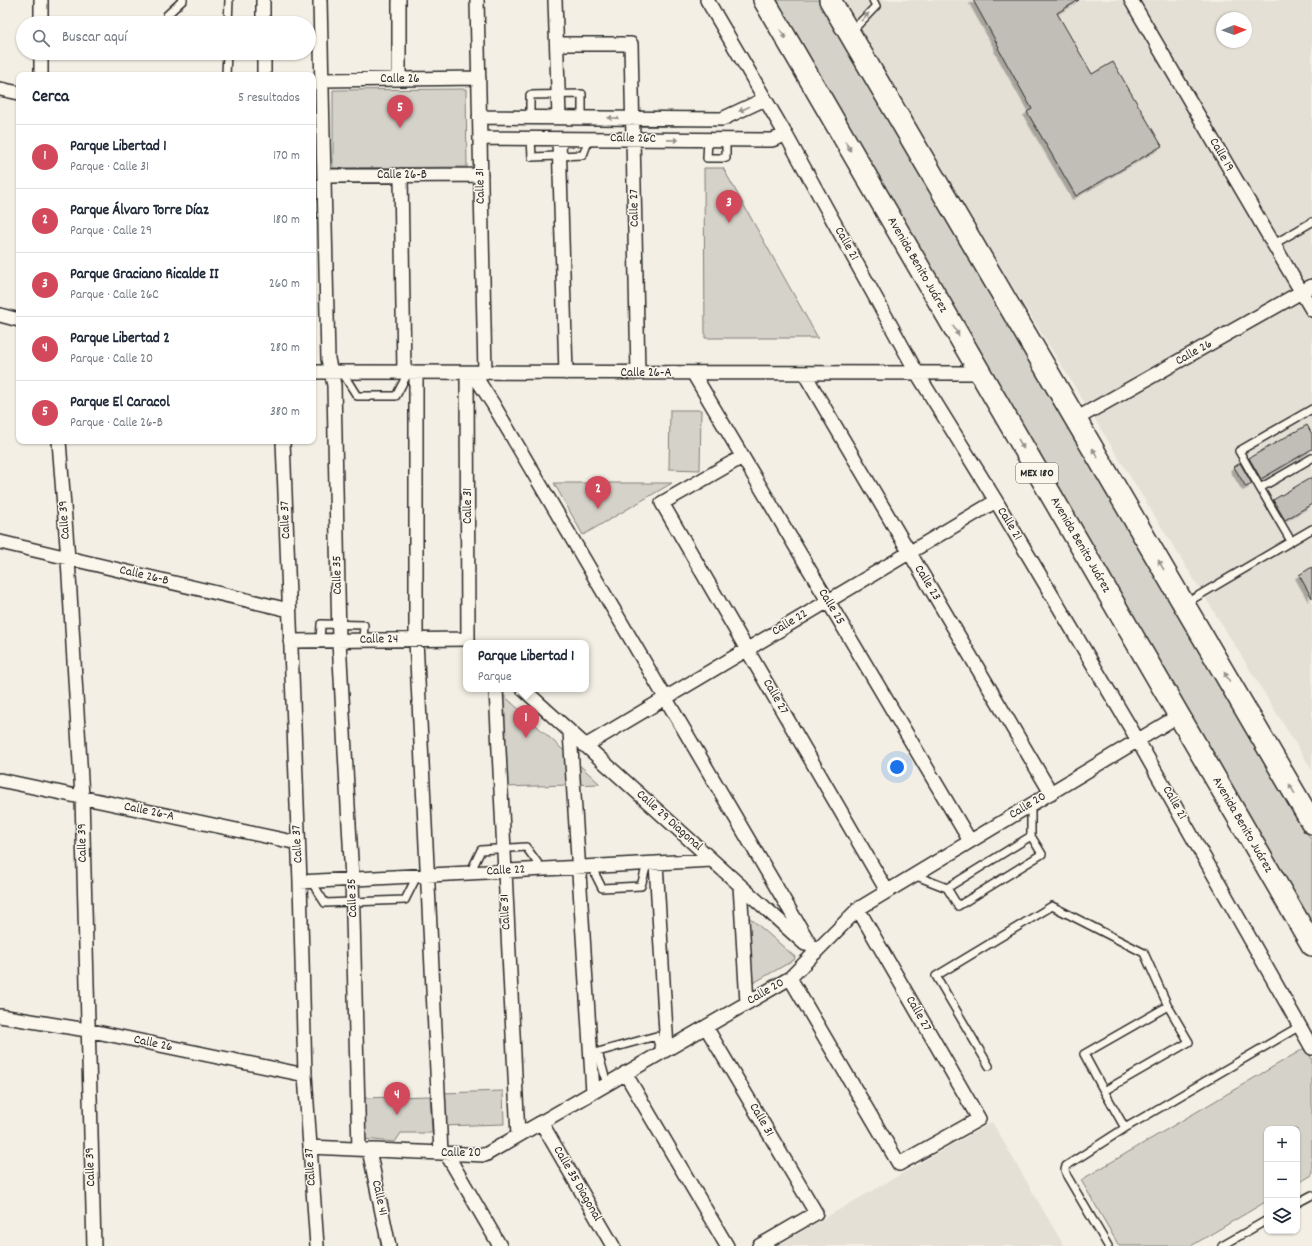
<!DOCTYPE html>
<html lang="es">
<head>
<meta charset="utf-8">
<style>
	:root { --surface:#fff; --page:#f6f6f7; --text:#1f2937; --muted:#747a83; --line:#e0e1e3; --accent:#d1495b }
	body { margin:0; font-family:Dekko,sans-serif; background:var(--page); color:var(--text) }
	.controls { position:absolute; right:12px; bottom:12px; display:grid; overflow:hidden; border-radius:8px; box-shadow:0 1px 3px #0004 }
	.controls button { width:36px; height:36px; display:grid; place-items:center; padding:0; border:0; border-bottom:1px solid var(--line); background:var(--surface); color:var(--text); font:20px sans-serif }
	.compass { position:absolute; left:1216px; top:12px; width:36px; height:36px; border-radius:50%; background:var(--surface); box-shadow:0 1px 3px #0004; rotate:89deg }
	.you { position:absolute; left:897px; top:767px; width:14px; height:14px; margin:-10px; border:3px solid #fff; border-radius:50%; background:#1a73e8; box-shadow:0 0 0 6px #1a73e833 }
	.badge { display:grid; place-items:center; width:26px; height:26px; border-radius:50%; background:var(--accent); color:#fff; font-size:13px; font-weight:700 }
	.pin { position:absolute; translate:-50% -33px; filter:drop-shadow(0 1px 2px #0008) }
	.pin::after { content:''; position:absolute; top:21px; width:14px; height:12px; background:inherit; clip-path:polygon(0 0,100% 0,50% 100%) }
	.popup { position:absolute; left:463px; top:640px; width:126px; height:52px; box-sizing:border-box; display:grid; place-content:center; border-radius:8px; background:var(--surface); filter:drop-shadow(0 1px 3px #0005); font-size:13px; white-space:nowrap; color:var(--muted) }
	.popup b { font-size:15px; color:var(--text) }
	.popup::after { content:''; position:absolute; left:50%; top:100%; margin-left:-8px; border:8px solid transparent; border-top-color:var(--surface) }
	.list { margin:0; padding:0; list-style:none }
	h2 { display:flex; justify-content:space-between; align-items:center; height:52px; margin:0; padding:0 16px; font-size:17px }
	h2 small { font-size:13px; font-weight:400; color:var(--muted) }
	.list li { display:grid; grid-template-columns:26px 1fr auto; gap:12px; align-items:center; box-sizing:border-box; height:64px; padding:0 16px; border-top:1px solid var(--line) }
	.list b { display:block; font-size:15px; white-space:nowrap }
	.list p { margin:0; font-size:13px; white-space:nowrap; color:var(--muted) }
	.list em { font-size:13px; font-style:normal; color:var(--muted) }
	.icon { flex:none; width:22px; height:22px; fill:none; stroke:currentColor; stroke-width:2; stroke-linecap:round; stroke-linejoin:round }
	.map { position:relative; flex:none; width:1312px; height:1246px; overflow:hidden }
	.search { position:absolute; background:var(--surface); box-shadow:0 1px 3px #0004; left:16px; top:16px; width:300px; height:44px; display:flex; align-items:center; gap:10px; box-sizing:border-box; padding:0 14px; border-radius:22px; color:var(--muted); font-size:15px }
	.panel { position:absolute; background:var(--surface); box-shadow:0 1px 3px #0004; left:16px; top:72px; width:300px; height:372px; border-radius:8px }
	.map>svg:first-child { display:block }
</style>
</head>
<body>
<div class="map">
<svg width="1312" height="1246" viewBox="0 0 1312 1246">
	<defs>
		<filter id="shadow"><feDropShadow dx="-3.5" dy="3.5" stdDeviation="0" flood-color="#0004"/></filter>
	</defs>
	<rect width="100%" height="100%" fill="#f3efe4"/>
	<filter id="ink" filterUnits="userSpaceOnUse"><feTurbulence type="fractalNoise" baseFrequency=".025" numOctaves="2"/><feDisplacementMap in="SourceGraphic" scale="8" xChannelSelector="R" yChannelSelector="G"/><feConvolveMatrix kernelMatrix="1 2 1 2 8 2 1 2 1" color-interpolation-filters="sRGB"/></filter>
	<g filter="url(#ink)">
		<path fill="#e4e0d6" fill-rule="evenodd" d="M835,0H1312V770ZM1222,18H1246V42H1222Z
			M992,1122L1064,1246H777L823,1219Z"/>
		<path fill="#d5d2c9" stroke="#807e7a" d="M772,0H818L1024,347L1312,841V925Z
			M466,89L467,167L333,168V90Z
			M704,168H723L818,338H705Z
			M670,410H701L700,470L669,469Z
			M554,483H672L583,535Z
			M500,692L600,784L504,787Z
			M741,910L795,957L794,960L746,987Z
			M1305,1048L1312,1059V1175L1297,1184V1129H1267V1201L1191,1246H1119L1081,1180Z
			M503,1091L504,1124L442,1126L441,1093Z
			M430,1096L432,1133H401L395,1142L363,1139L362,1098Z"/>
		<path fill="#c0beb6" stroke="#2b2b2b" filter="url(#shadow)" d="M973,0H1079L1057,13L1092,74L1113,62L1162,146L1076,196L1027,112L1032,109L998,48L999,47Z
			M1307,425L1312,434V449L1261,479L1249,458Z
			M1240,463L1252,484L1246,487L1234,467Z
			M1312,477V504L1285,520L1273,500Z
			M1312,567V598L1299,575Z"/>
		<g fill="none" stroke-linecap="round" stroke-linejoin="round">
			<g stroke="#2b2b2b" stroke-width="10">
				<path id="lane" d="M167,15L183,0
					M228,23L229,0
					M851,32L876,6L873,0
					M226,75L227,53
					M530,117V95L582,94V118
					M531,139L532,157L583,155L589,139
					M708,140L707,158H726V140
					M1274,244L1312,222
					M342,372L357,396H396L408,373
					M1260,488L1239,451L1312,409
					M1291,541L1260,488L1312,458
					M1186,603L1312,529
					M320,641L321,624L364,625L363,640
					M1031,805V836L1042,854L958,906L947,888L1031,836
					M591,866L602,888L641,886L647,864
					M470,873L481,850L526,847L542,869
					M913,876L919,877L947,888
					M311,881L325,903L405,900L417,876
					M989,1066L936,976L1052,906L1144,953L1168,1006
					M607,1084L598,1052L656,1036L661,1053
					M1104,1091L1084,1054L1168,1006L1189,1042L1104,1091L1125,1128
					M1297,1203L1312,1195
					M1108,1246L1067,1176L1065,1170L1066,1166L1125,1128L1300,1026
					M1222,1246L1267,1220"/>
			</g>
			<g stroke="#2b2b2b" stroke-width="16">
				<path id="street" d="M41,0V23
					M263,0V23
					M320,0L328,359L334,385L339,641L352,879L359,1149
					M399,0V79
					M477,0L485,373
					M555,0L559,118
					M707,0L786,135L917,373L996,501L1133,732L1312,1048
					M1131,0L1312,310
					M557,44H631L638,373
					M41,53V75
					M264,53V75
					M322,80L479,78
					M0,89L19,93
					M479,117L722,119L765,99
					M480,138L772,140L786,135
					M559,139L566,373
					M401,175L404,373
					M324,176L481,175
					M0,315L19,320
					M313,372L980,373
					M416,373V640L441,1153
					M467,373L468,639
					M473,373L493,404L815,953
					M693,373L970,841
					M804,373L1051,793
					M1076,419L1312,286
					M59,441L68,559L82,797L94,1246
					M283,441L300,882L305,1075L317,1246
					M742,457L662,503L887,891
					M0,542L289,610
					M290,641L468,639
					M496,689L518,1136
					M523,689L805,944
					M570,732L593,1092
					M585,746L996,501
					M0,780L298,843
					M656,863L667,1049
					M300,882L712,860
					M740,885L747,1003
					M790,978L899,1164L979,1119L858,909
					M0,1016L87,1030L305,1075
					M706,1027L816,1213L759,1246
					M625,1073L727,1246
					M541,1122L613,1246
					M310,1147L485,1155L790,978L858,909L1178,716
					M369,1150L389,1246
					M446,1153L500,1246"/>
			</g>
			<g stroke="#2b2b2b" stroke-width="24">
				<path id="primary" d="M764,0L1312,945
					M830,0L1312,823"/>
			</g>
			<use href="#lane" stroke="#fbf7ec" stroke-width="7"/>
			<use href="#street" stroke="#fbf7ec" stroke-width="13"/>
			<use href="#primary" stroke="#fbf7ec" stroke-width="21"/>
		</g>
		<defs><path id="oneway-solid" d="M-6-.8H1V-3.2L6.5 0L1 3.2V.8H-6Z"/></defs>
		<g fill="#93918c">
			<use href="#oneway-solid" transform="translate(865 17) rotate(-46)"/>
			<use href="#oneway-solid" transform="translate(783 34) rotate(60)"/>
			<use href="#oneway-solid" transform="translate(744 109) rotate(155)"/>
			<use href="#oneway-solid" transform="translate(613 118) rotate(-179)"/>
			<use href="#oneway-solid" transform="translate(673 140) rotate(1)"/>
			<use href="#oneway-solid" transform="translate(848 146) rotate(60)"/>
			<use href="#oneway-solid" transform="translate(956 331) rotate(60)"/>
			<use href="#oneway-solid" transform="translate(1021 444) rotate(60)"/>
			<use href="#oneway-solid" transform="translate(1095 453) rotate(-120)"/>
			<use href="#oneway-solid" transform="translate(1161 565) rotate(-120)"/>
			<use href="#oneway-solid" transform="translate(1227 677) rotate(-120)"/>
			<use href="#oneway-solid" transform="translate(1292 789) rotate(-120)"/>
		</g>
	</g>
	<g text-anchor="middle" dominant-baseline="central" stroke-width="3" stroke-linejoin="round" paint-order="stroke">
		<rect fill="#fbf7ec" stroke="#696865" stroke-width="1" x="1016" y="463" width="42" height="20" rx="3"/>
		<g font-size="12" font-weight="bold" fill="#2b2b2b">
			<text x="1037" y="473">MEX 180</text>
		</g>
		<g font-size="13" fill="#2b2b2b" stroke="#fbf7ec">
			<text x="400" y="79">Calle 26</text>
			<text transform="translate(633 139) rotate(1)">Calle 26C</text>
			<text transform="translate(1221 155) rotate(60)">Calle 19</text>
			<text x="402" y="175">Calle 26-B</text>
			<text transform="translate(481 186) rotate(-91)">Calle 31</text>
			<text transform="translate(635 208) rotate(-91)">Calle 27</text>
			<text transform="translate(846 244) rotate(61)">Calle 21</text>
			<text transform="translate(917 265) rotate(60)">Avenida Benito Juárez</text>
			<text transform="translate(1194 353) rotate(-29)">Calle 26</text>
			<text x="646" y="373">Calle 26-A</text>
			<text transform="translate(468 506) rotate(-90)">Calle 31</text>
			<text transform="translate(65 520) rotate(-94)">Calle 39</text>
			<text transform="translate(286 520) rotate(-92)">Calle 37</text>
			<text transform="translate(1009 524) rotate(59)">Calle 21</text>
			<text transform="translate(1080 545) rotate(60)">Avenida Benito Juárez</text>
			<text transform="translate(338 575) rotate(-91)">Calle 35</text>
			<text transform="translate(144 576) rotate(13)">Calle 26-B</text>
			<text transform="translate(927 583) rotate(59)">Calle 23</text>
			<text transform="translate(831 607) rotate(59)">Calle 25</text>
			<text transform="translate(790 623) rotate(-31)">Calle 22</text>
			<text transform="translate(379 640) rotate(-1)">Calle 24</text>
			<text transform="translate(775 697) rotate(60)">Calle 27</text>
			<text transform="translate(1174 803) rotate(61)">Calle 21</text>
			<text transform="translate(1028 806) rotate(-31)">Calle 20</text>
			<text transform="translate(149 812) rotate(12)">Calle 26-A</text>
			<text transform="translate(669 821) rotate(42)">Calle 29 Diagonal</text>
			<text transform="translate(1242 825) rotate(60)">Avenida Benito Juárez</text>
			<text transform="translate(83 843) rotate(-91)">Calle 39</text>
			<text transform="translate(298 844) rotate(-93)">Calle 37</text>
			<text transform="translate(506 871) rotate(-3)">Calle 22</text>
			<text transform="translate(353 898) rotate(-92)">Calle 35</text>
			<text transform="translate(506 912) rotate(-93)">Calle 31</text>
			<text transform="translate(766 992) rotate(-30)">Calle 20</text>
			<text transform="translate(918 1014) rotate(60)">Calle 27</text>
			<text transform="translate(153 1044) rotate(12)">Calle 26</text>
			<text transform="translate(761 1120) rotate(60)">Calle 31</text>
			<text x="461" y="1153">Calle 20</text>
			<text transform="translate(91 1167) rotate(-92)">Calle 39</text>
			<text transform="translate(311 1167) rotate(-94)">Calle 37</text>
			<text transform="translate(577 1184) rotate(60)">Calle 35 Diagonal</text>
			<text transform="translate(379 1198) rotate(78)">Calle 41</text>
		</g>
	</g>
</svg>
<div class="controls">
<button>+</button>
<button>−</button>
<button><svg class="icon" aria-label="layers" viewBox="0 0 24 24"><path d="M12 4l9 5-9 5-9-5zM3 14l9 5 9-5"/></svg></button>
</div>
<svg class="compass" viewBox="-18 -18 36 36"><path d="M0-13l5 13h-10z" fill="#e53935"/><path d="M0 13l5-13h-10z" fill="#747a83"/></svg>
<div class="you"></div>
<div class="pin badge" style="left:526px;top:738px">1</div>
<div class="popup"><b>Parque Libertad 1</b>Parque</div>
<div class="pin badge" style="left:598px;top:509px">2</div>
<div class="pin badge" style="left:729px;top:223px">3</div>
<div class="pin badge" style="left:397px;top:1115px">4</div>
<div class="pin badge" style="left:400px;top:128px">5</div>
<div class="search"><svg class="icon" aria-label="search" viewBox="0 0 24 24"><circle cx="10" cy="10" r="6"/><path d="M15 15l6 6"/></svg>Buscar aquí</div>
<section class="panel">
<h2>Cerca<small>5 resultados</small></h2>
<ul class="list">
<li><span class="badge">1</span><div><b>Parque Libertad 1</b><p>Parque · Calle 31</p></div><em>170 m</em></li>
<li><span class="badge">2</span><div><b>Parque Álvaro Torre Díaz</b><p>Parque · Calle 29</p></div><em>180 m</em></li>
<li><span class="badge">3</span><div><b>Parque Graciano Ricalde II</b><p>Parque · Calle 26C</p></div><em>260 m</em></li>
<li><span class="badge">4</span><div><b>Parque Libertad 2</b><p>Parque · Calle 20</p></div><em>280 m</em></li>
<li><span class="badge">5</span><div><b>Parque El Caracol</b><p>Parque · Calle 26-B</p></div><em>380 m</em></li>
</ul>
</section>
</div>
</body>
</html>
